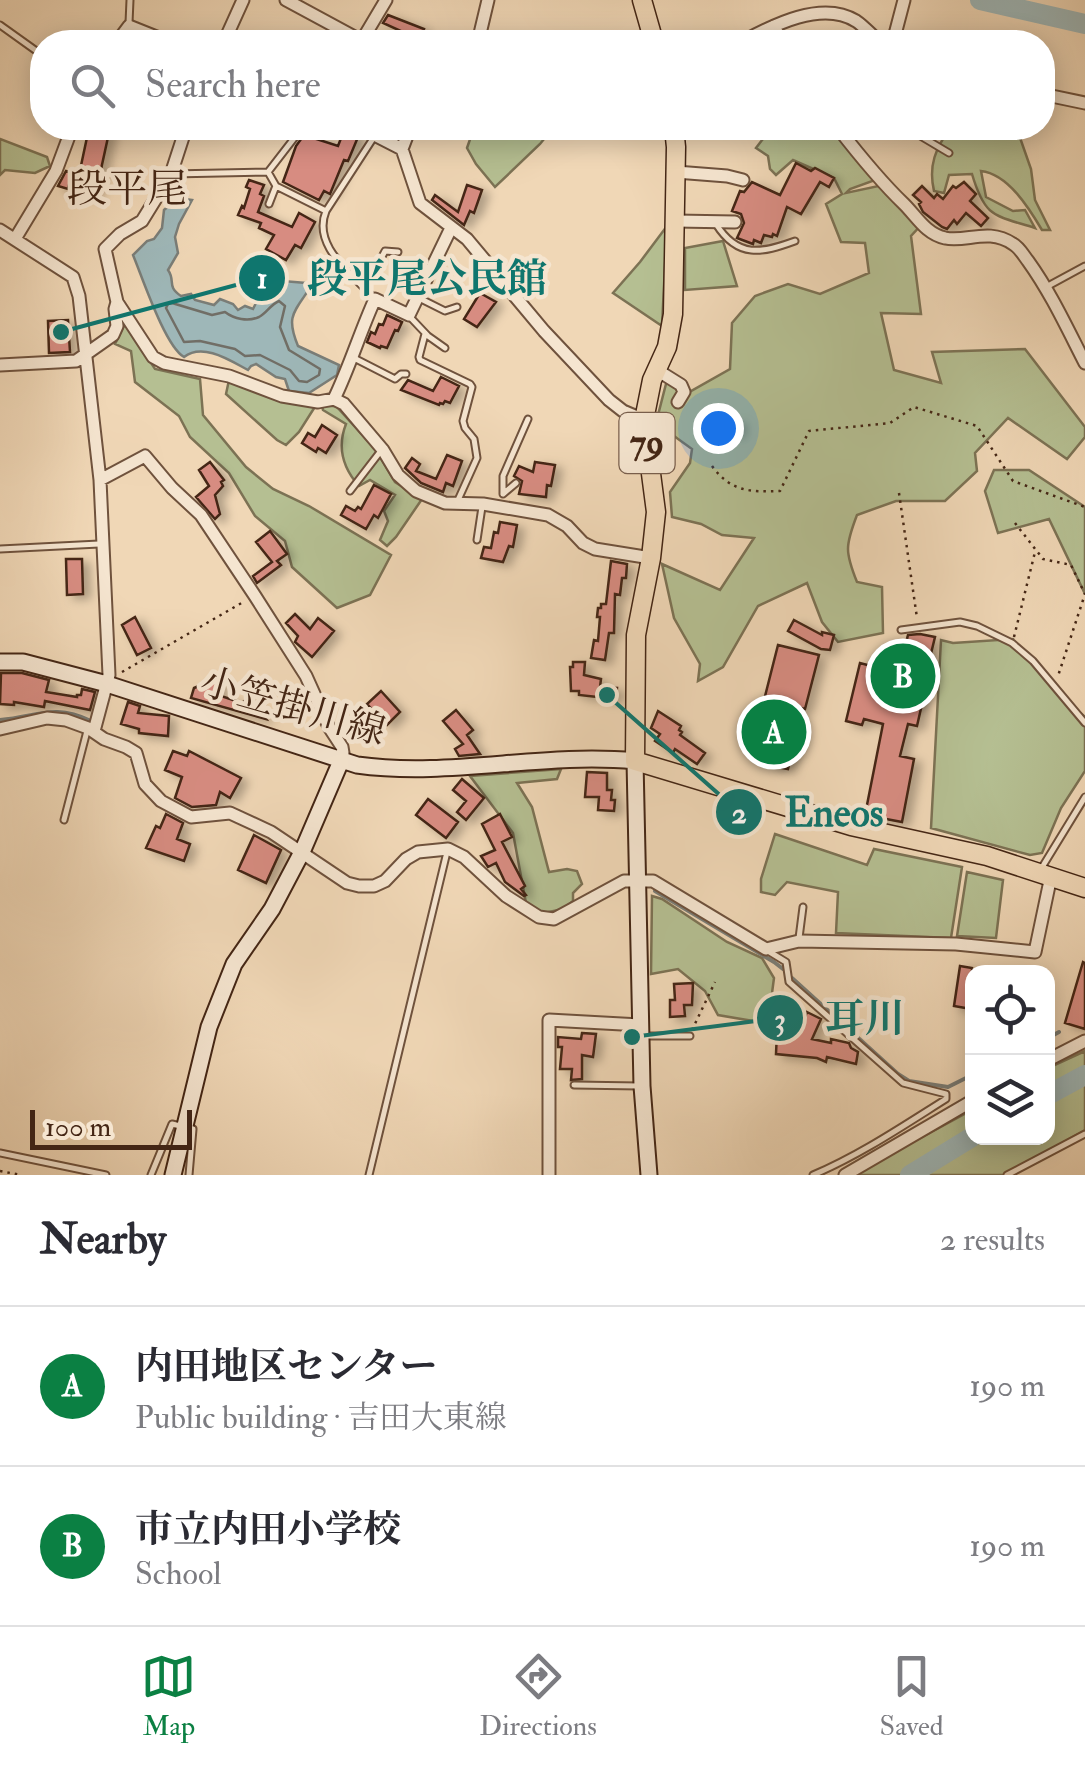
<!DOCTYPE html>
<html lang="en">
<head>
<meta charset="utf-8">
<style>
	:root { --surface:#fff; --page:#f2f2f3; --text:#2b2b33; --muted:#7c7c81; --line:#e1e1e2; --accent:#0b8043 }
	body { margin:0; font-family:"IM FELL Double Pica","Noto Serif JP",serif; background:var(--page); color:var(--text) }
	.controls { position:absolute; right:30px; bottom:30px; display:grid; overflow:hidden; border-radius:20px; box-shadow:0 5px 25px #0003 }
	.controls button { width:90px; height:90px; display:grid; place-items:center; padding:0; border:0; border-bottom:2px solid var(--line); background:var(--surface); color:var(--text); font:50px sans-serif }
	.scale { position:absolute; left:30px; bottom:25px; width:162px; box-sizing:border-box; padding-left:10px; border:5px solid #442615; border-top:0; font-size:28px; line-height:35px; white-space:nowrap; color:#442615; -webkit-text-stroke:8px #f5e5d0; paint-order:stroke }
	.you { position:absolute; left:718px; top:428px; width:35px; height:35px; margin:-25px; border:8px solid #fff; border-radius:50%; background:#1a73e8; box-shadow:0 0 0 15px #1a73e833 }
	.badge { display:grid; place-items:center; width:65px; height:65px; border-radius:50%; background:var(--accent); color:#fff; font-size:32px; font-weight:700 }
	.pin { position:absolute; translate:-50% -50%; border:5px solid #fff; box-shadow:0 2px 10px #0006 }
	.list { margin:0; padding:0; list-style:none }
	h2 { display:flex; justify-content:space-between; align-items:center; height:130px; margin:0; padding:0 40px; font-size:42px }
	h2 small { font-size:32px; font-weight:400; color:var(--muted) }
	.list li { display:grid; grid-template-columns:65px 1fr auto; gap:30px; align-items:center; box-sizing:border-box; height:160px; padding:0 40px; border-top:2px solid var(--line) }
	.list b { display:block; font-size:38px; white-space:nowrap }
	.list p { margin:0; font-size:32px; white-space:nowrap; color:var(--muted) }
	.list em { font-size:32px; font-style:normal; color:var(--muted) }
	.icon { flex:none; width:55px; height:55px; fill:none; stroke:currentColor; stroke-width:2; stroke-linecap:round; stroke-linejoin:round }
	.map { position:relative; flex:none; width:1085px; height:1175px; overflow:hidden }
	.search { position:absolute; background:var(--surface); box-shadow:0 5px 25px #0003; left:30px; right:30px; top:30px; height:110px; display:flex; align-items:center; gap:25px; box-sizing:border-box; padding:0 35px; border-radius:40px; color:var(--muted); font-size:38px }
	.sheet { height:450px; background:var(--surface) }
	nav { display:flex; justify-content:space-around; align-items:center; box-sizing:border-box; height:140px; border-top:2px solid var(--line); background:var(--surface); font-size:28px; color:var(--muted) }
	nav a { display:grid; justify-items:center; gap:5px }
	nav .on { color:var(--accent) }
	.map>svg:first-child { display:block }
</style>
</head>
<body>
<div class="map">
<svg width="1085" height="1175" viewBox="0 0 1085 1175">
	<defs>
		<filter id="shadow"><feDropShadow dx="7" dy="4" stdDeviation="5" flood-color="#0004"/></filter>
	</defs>
	<rect width="100%" height="100%" fill="#f0d7b6"/>
	<filter id="stains"><feTurbulence type="fractalNoise" baseFrequency=".002" numOctaves="4"/><feColorMatrix values="0 0 0 0 .2 0 0 0 0 .09 0 0 0 0 .02 0 0 0 .5 -.17"/></filter>
	<radialGradient id="worn" r=".72"><stop offset=".6" stop-color="#630" stop-opacity="0"/><stop offset="1" stop-color="#630" stop-opacity=".3"/></radialGradient>
	<path fill="#b5bf92" stroke="#7c7254" stroke-width="2.5" d="M474,128H553L540,144L495,187L476,164L467,148Z
		M763,128H833L878,179L850,189L846,193L883,185L922,224L911,236L921,314L881,313L894,370L941,383L932,352L1025,349L1085,427V437L1067,459L1008,418L975,453L977,471L945,501H896L857,515C845,546 845,552 857,582L882,587L883,633L838,642L822,622L807,583L758,606L723,667L698,681L700,664L674,618L662,564L720,590L754,538L722,535L701,524L672,517L670,492L690,463L692,449L656,423L667,380L691,391L730,369L732,323L755,296L788,284L820,294L869,273L865,243L841,242L826,204L842,194L834,178L793,160L776,175L770,169L768,156L756,148L769,131Z
		M950,128H983L1018,132L1031,169L1035,200L1050,230H1042C1029,208 1008,174 981,171L986,197L1013,211L1025,210L1035,228C994,215 985,218 972,174L949,175L944,193L934,191C928,165 936,148 950,128Z
		M0,139L47,157L50,166L35,173L5,170L0,175Z
		M667,226L662,326L613,293L640,262Z
		M723,241L737,286L685,290V248Z
		M125,324L155,369L200,379L203,415L246,467L273,489L309,506L391,555L370,595L337,608L292,567L285,541L255,516L229,473L190,437L179,416L135,382L131,351L115,344Z
		M229,380L318,402L299,432L286,445L277,440L226,394Z
		M322,406H336L376,450L395,482L422,499L396,537L387,546L380,540L388,521L384,511L395,495L370,480L359,486C343,468 337,447 346,424L323,410Z
		M994,470H1029L1085,507V594L1049,519L998,533L985,491Z
		M1013,639V643L1072,706L1085,717V771L1061,808L1042,853L1030,855L931,828L941,640L953,643Z
		M561,769L557,779L517,783L532,807L549,872L567,869L577,871L582,884L573,893V901L563,909L544,913L526,903L513,833L470,776Z
		M775,834L867,865L874,849L962,867L951,938L836,933L838,892L787,882L775,895L761,892V879Z
		M967,872L1003,880L996,938L957,936Z
		M652,896L662,899L727,942L762,958L774,978L767,1031L753,1021L718,1015L705,991L678,969L651,974Z
		M1085,1051V1130L1006,1175H852L972,1110V1138H1048V1068Z"/>
	<path fill="#9eb7b8" stroke="#7a7d77" stroke-width="2.5" d="M178,198L192,200L179,224L175,237L178,253L168,270C176,281 166,286 181,296L191,294L195,300L214,305L220,299L233,304L238,310L245,306L253,309L257,301L263,298L267,292H275L283,281L306,283L310,288C293,313 286,317 298,346L339,365L337,375L309,393L289,391L285,379L276,377L256,364L251,366L248,370C231,361 203,342 184,357C165,346 143,279 133,255L147,241L154,239L162,228L164,210Z"/>
	<g fill="none" stroke-linecap="round" stroke-linejoin="round">
		<path stroke="#716e66" stroke-width="2.5" d="M279,301L285,306L280,327L289,350L320,369L319,375L307,382L299,381L290,370L260,355L245,356L235,349L200,341L184,342L166,308L168,304L172,303L212,315L225,312C234,319 248,322 259,317C267,313 270,305 279,301Z"/>
		<path stroke="#7a7d77" stroke-width="4" d="M0,720C38,717 53,703 91,721
			M655,891L774,962L783,969
			M792,978L898,1074L909,1081L948,1087L972,1075
			M1048,1038L1059,1032"/>
		<path stroke="#9eb7b8" stroke-width="20" d="M980,0L1085,24
			M1048,1095L1085,1075
			M910,1175L972,1137"/>
	</g>
	<path fill="#d78c81" stroke="#442615" stroke-width="2.5" filter="url(#shadow)" d="M388,15L424,29L420,39L416,37L414,42H395L401,31L383,23Z
		M89,128H110L98,183L93,195L69,185L68,189L58,186L66,171L79,175Z
		M345,128L358,137L348,161L344,160L330,194L324,191L319,200L283,182L296,146L304,135L338,146Z
		M796,163L811,171L815,168L834,178L829,187L820,182L801,214L787,207L777,236L773,234L772,237L764,235L761,243L754,240L753,244L737,238L744,223L741,214L732,211L740,191L744,192L752,182L780,195Z
		M249,180L264,185L260,194L264,196L258,212L292,227L299,213L315,222L301,248L295,245L286,260L266,249L274,235L259,228L261,223L238,215L242,206L244,208L250,189L246,187Z
		M964,182L976,194L970,201L988,218L981,226L966,213L957,224L954,220L947,229L942,227L923,212L919,204L921,202L913,195L922,186L934,198L937,194L943,199L953,186L956,188Z
		M467,185L482,190L474,213L470,211L464,225L432,200L435,195L458,212Z
		M480,293L496,302L477,327L464,319Z
		M387,315L402,322L398,331L395,330L387,348L381,346L380,348L367,342L371,332L375,334L379,324L383,325Z
		M68,320L70,352L49,353L48,321Z
		M441,377L459,386L450,403L445,401L443,404L440,403L439,405L401,390L408,380L433,391Z
		M704,413L713,414V419L739,421L738,433L714,430L713,437L702,436Z
		M322,425L337,435L326,453L318,448L316,452L302,443L308,433L315,437Z
		M447,455L462,461L453,486L446,483L443,492L421,483L405,468L412,458L420,464L416,471L436,479Z
		M210,462L224,480L221,482L223,486L215,495L220,514L215,519L196,497L209,486L199,470Z
		M535,462L555,465L551,486L547,485L546,497L519,494L522,481L514,476L519,466L533,472Z
		M374,485L391,494L378,518L374,515L366,529L341,515L346,506L355,511L358,507L361,509Z
		M500,522L517,525L513,547L509,546L503,562L481,558L484,547L491,548L494,532L498,533Z
		M270,531L287,554L277,561L281,565L257,583L253,576L272,562L256,542Z
		M66,559H82L83,594L67,595Z
		M611,561L627,564L626,578H622L620,595L615,594L614,633H609L605,660L591,658L594,640L598,641L600,617H597L598,608H601V604H606Z
		M295,614L310,629L318,618L334,631L312,657L295,642L298,636L286,623Z
		M135,617L151,648L137,655L122,625Z
		M794,620L822,635V632L834,635L830,650L821,649L788,631Z
		M920,634L935,637L919,703L922,704L917,726L908,724L900,756L914,759L902,822L865,815L883,724L864,719L862,725L846,721L860,663L879,668L874,690L893,695L908,635Z
		M778,645L819,655L805,709L789,705L785,721L798,724L788,769L771,766L775,746L751,741L757,711L761,712Z
		M573,662H585L584,675L601,679L600,687L617,688L616,699L579,695V691H571L570,667H573Z
		M1,673H22L49,680L46,692L77,697V695H81L82,689L95,692L90,710L45,701L44,707L14,702V705L0,704Z
		M215,679L221,682L218,695L242,703L249,697L266,719L191,698L194,688Z
		M381,691L400,712L387,725L367,704Z
		M128,702L140,706L138,713L169,716L168,736L139,733V729L121,724Z
		M456,710L473,730L467,735L480,754L459,756L455,749L463,744L443,721Z
		M658,711L681,726L679,730L682,732L680,735L705,753L697,764L675,749L673,753L655,741L660,734L651,728Z
		M173,751L187,756L189,751L241,778L230,798L220,792L216,805L192,807L175,798L182,777L165,770Z
		M587,772L607,773V790H612L611,800H615L614,811L598,810L599,797H585Z
		M462,779L484,798L466,820L457,812L466,801L453,790Z
		M428,799L458,822L446,838L416,815Z
		M166,814L183,823L177,839L190,844L184,861L146,848L156,826L160,828Z
		M500,814L512,837L502,842L525,886L521,889L526,895L524,896L505,882L496,863L488,867L481,856L495,850L482,824Z
		M254,835L281,850L266,883L238,870Z
		M1083,962L1085,963V1029L1065,1023Z
		M960,966L972,968L971,1009L954,1006Z
		M693,983L692,1005H684L685,1016L670,1017V1000H675L674,984Z
		M807,1012L821,1019L812,1039L831,1043V1039L849,1043L851,1048L858,1052L856,1064L827,1057L826,1062L817,1058L776,1054L777,1031L799,1032Z
		M582,1033L596,1034L593,1057L582,1055V1079L571,1080L572,1069H560L562,1047H558V1037L581,1039Z"/>
	<g fill="none" stroke-linecap="round" stroke-linejoin="round">
		<g stroke="#6f523d" stroke-width="9">
			<path id="lane" d="M129,23L130,0
				M0,25L42,55
				M907,128L949,153
				M268,172L276,186L326,211
				M172,174L268,172L302,128
				M269,204L276,186
				M716,224C738,259 762,253 795,241
				M1048,286L1085,266
				M365,289C345,268 313,243 326,211L374,137
				M373,297L365,289L385,251L398,252
				M419,298L445,311L457,307
				M410,317L428,336L445,348
				M425,334L419,357L420,360L470,384L472,387L463,421L465,428L474,439L477,458L458,500
				M352,357L395,379L401,374H406
				M350,491L380,452
				M503,494V476L528,419
				M503,494L516,483
				M477,540L482,507
				M0,549L99,544
				M901,630L960,622L977,626L1012,643L1033,661L1085,723
				M64,820L87,731
				M1041,869L1085,797
				M799,938L803,907
				M768,951L786,962L789,982L903,1083L946,1094V1099C903,1126 860,1155 813,1175
				M643,1036H690
				M574,1085L639,1086
				M0,1153L106,1175
				M151,1175L172,1124L193,1129L189,1175
				M369,1175L447,852
				M1007,1175L1085,1134"/>
		</g>
		<g stroke="#6f523d" stroke-width="15">
			<path id="street" d="M286,0L362,41
				M774,26L782,42
				M117,42L129,26L169,42
				M224,42L243,0
				M361,42L386,0
				M478,42L488,0
				M742,42C773,25 822,0 856,21C865,27 872,36 880,42
				M893,42L904,0
				M1042,94L1085,103
				M361,128L402,149L420,203L467,239L544,331L609,400L623,411L644,420
				M838,128C859,155 879,180 904,204C917,217 926,234 945,238C966,243 988,227 1013,244C1019,247 1024,256 1028,261C1051,293 1067,328 1085,363
				M402,149L410,128
				M676,172L727,176L743,180
				M676,221L735,222
				M0,230L73,277L79,296L100,480L109,675L94,731
				M15,239L56,171L72,128
				M117,302L153,357L164,363L229,376L282,396L318,402L334,399L344,404L383,450L398,475L416,491L445,503L483,504L548,515L567,526L583,543L595,549L651,558
				M0,365L76,361L113,335L117,326L115,309L117,302L105,249L120,234L142,221L171,174L186,128
				M657,370L681,385L684,392L678,402
				M334,399C350,366 360,332 375,299L409,315L451,228
				M100,480L145,456L172,488L201,515L255,596L306,676L329,727L342,747L343,753L341,761
				M0,729L47,718L66,720L88,728L104,739L126,747L136,753L145,784L161,801L191,817L230,813L271,832L347,883L359,886H374L385,881L406,859L418,852L448,849L464,857L506,896L539,917L554,919L624,881H653L766,949L799,941L956,944L1035,952L1051,876
				M1048,1060L1085,1041
				M549,1175V1020L640,1025
				M845,1175L972,1101"/>
		</g>
		<g stroke="#442615" stroke-width="19">
			<path id="secondary" d="M0,662H23L107,684L357,765C450,778 542,752 635,761L642,1086L649,1175
				M173,1175L209,1027L234,964L272,909L302,852L341,761"/>
		</g>
		<g stroke="#442615" stroke-width="21">
			<path id="primary" d="M642,0L654,42
				M674,128L676,147L673,314L667,347L652,380L644,420L656,512L651,558L636,635L635,761L851,826L987,856L1085,888"/>
		</g>
		<path stroke="#442615" stroke-width="2.5" stroke-dasharray="2.5 5" stroke-linecap="butt" d="M712,466C731,492 750,492 780,491L809,431L890,423L914,407L977,426L1013,481L1085,507
			M899,493L917,618
			M1015,523L1043,559L1071,565L1085,594L1058,676
			M1014,637L1035,552
			M122,672L245,601
			M692,1030L715,982
			M0,1171L21,1175"/>
		<use href="#lane" stroke="#f5e5d0" stroke-width="5"/>
		<use href="#street" stroke="#f5e5d0" stroke-width="11"/>
		<use href="#secondary" stroke="#f5e5d0" stroke-width="15"/>
		<use href="#primary" stroke="#f0d7b6" stroke-width="18"/>
	</g>
	<g text-anchor="middle" dominant-baseline="central" stroke-width="9" stroke-linejoin="round" paint-order="stroke">
		<rect fill="#f5e5d0" stroke="#795f4d" stroke-width="2.5" x="619.5" y="413" width="55" height="60" rx="8"/>
		<g font-size="35" font-weight="bold" fill="#442615">
			<text x="647" y="443">79</text>
		</g>
		<g font-size="38" fill="#442615" stroke="#f5e5d0">
			<text transform="translate(293 707) rotate(16)">小笠掛川線</text>
		</g>
		<g font-size="40" fill="#442615" stroke="#f5e5d0">
			<text x="127" y="189">段平尾</text>
		</g>
	</g>
	<path fill="none" stroke="#0f766e" stroke-width="4" d="M61 332L262 278M607 695L739 812M632 1037L780 1018"/>
	<g fill="#0f766e" stroke="#f5e5d0" stroke-width="4">
		<circle cx="61" cy="332" r="10"/>
		<circle cx="607" cy="695" r="10"/>
		<circle cx="632" cy="1037" r="10"/>
		<circle cx="262" cy="278" r="25"/>
		<circle cx="739" cy="812" r="25"/>
		<circle cx="780" cy="1018" r="25"/>
	</g>
	<g font-size="30" text-anchor="middle" font-weight="bold" fill="#fff">
		<text x="262" y="288">1</text>
		<text x="739" y="823">2</text>
		<text x="780" y="1029">3</text>
	</g>
	<g font-size="40" text-anchor="middle" font-weight="bold" fill="#0f766e" stroke="#f5e5d0" stroke-width="9" stroke-linejoin="round" paint-order="stroke">
		<text x="427" y="292">段平尾公民館</text>
		<text x="834" y="826">Eneos</text>
		<text x="865" y="1032">耳川</text>
	</g>
	<rect width="100%" height="100%" filter="url(#stains)"/>
	<rect width="100%" height="100%" fill="url(#worn)"/>
</svg>
<div class="controls">
<button><svg class="icon" aria-label="locate" viewBox="0 0 24 24"><circle cx="12" cy="12" r="6"/><path d="M12 2v4M12 18v4M2 12h4M18 12h4"/></svg></button>
<button><svg class="icon" aria-label="layers" viewBox="0 0 24 24"><path d="M12 4l9 5-9 5-9-5zM3 14l9 5 9-5"/></svg></button>
</div>
<div class="scale">100 m</div>
<div class="you"></div>
<div class="pin badge" style="left:774px;top:732px">A</div>
<div class="pin badge" style="left:903px;top:676px">B</div>
<div class="search"><svg class="icon" aria-label="search" viewBox="0 0 24 24"><circle cx="10" cy="10" r="6"/><path d="M15 15l6 6"/></svg>Search here</div>
</div>
<section class="sheet">
<h2>Nearby<small>2 results</small></h2>
<ul class="list">
<li><span class="badge">A</span><div><b>内田地区センター</b><p>Public building · 吉田大東線</p></div><em>190 m</em></li>
<li><span class="badge">B</span><div><b>市立内田小学校</b><p>School</p></div><em>190 m</em></li>
</ul>
</section>
<nav>
<a class="on"><svg class="icon" aria-label="map" viewBox="0 0 24 24"><path d="M3 6l6-2 6 2 6-2v14l-6 2-6-2-6 2zM9 4v14M15 6v14"/></svg>Map</a>
<a><svg class="icon" aria-label="directions" viewBox="0 0 24 24"><path d="M12 3l9 9-9 9-9-9zM9 14v-3h6M13 9l2 2-2 2"/></svg>Directions</a>
<a><svg class="icon" aria-label="saved" viewBox="0 0 24 24"><path d="M7 4h10v16l-5-4-5 4z"/></svg>Saved</a>
</nav>
</body>
</html>
